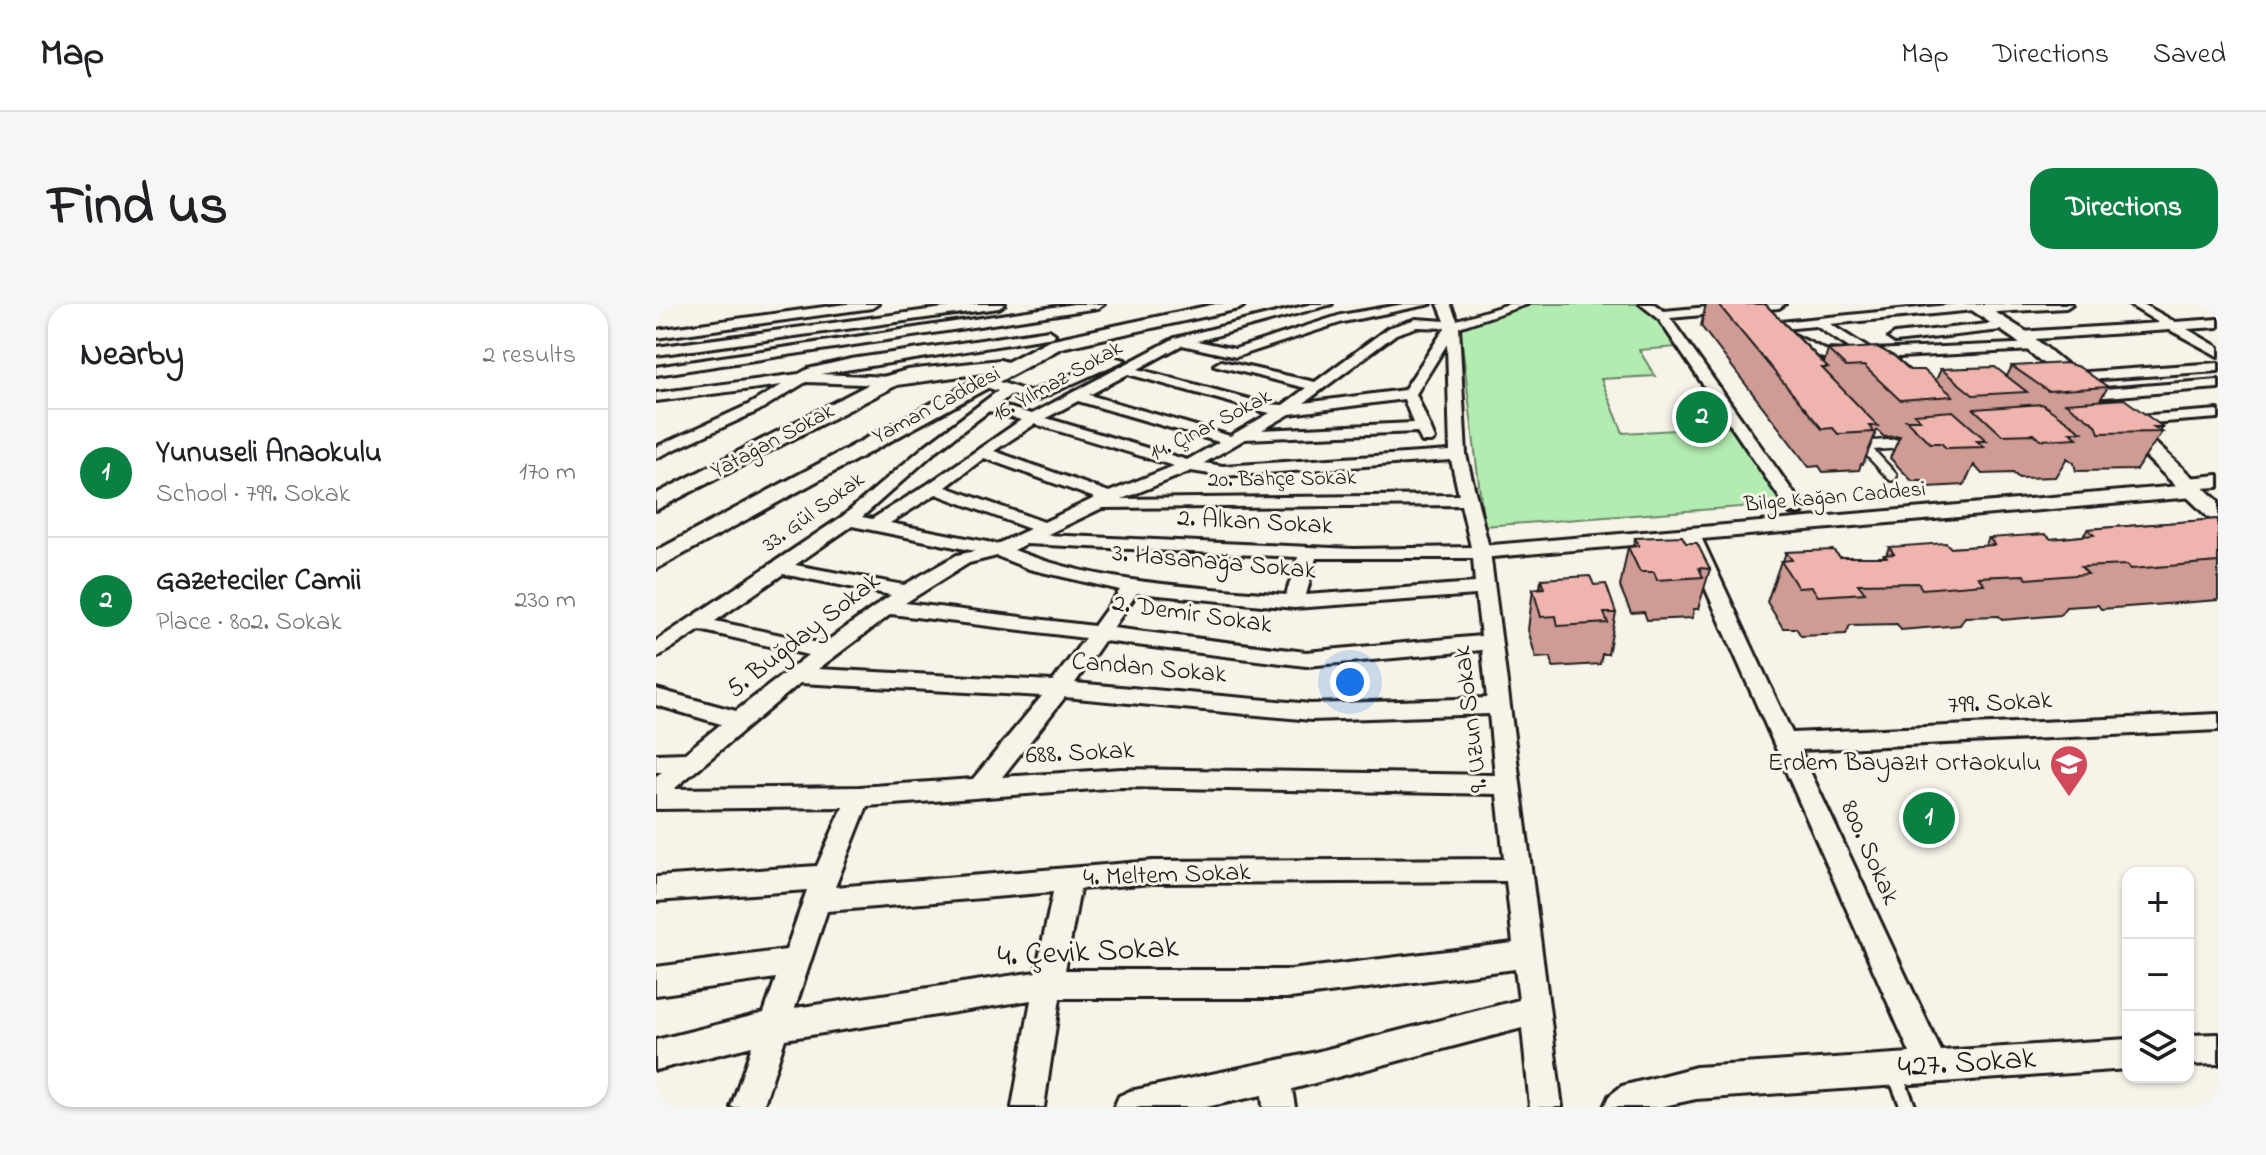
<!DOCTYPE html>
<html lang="en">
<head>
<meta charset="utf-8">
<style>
	:root { --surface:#fff; --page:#f6f6f6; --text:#202124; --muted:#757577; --line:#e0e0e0; --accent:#0b8043 }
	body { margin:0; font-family:"Indie Flower",sans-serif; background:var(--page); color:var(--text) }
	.controls { position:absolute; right:24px; bottom:24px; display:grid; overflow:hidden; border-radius:16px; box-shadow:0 2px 6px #0004 }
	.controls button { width:72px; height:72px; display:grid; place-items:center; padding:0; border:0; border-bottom:2px solid var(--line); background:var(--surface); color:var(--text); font:40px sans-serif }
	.you { position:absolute; left:694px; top:378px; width:28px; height:28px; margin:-20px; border:6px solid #fff; border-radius:50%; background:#1a73e8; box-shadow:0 0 0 12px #1a73e833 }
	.badge { display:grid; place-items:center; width:52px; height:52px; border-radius:50%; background:var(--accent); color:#fff; font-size:26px; font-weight:700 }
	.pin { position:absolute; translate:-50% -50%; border:4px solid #fff; box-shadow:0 2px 8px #0006 }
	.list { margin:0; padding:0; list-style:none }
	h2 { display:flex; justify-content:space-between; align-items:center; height:104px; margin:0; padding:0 32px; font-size:34px }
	h2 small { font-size:26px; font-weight:400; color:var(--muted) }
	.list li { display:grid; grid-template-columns:52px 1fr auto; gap:24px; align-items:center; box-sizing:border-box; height:128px; padding:0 32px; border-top:2px solid var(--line) }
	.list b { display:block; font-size:30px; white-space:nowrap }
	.list p { margin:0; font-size:26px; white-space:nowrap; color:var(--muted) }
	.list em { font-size:26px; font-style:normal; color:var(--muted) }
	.icon { flex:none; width:44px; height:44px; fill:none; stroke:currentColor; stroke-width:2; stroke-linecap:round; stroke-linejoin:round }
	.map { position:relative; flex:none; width:1562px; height:803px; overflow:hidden; border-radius:24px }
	header { display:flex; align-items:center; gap:48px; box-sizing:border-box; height:112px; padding:0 40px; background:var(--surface); border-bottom:2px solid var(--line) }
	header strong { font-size:38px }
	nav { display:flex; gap:44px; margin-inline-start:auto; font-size:28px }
	.intro { display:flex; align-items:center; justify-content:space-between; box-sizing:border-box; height:192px; padding:0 48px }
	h1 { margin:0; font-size:56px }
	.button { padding:20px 36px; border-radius:24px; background:var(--accent); color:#fff; font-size:28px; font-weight:700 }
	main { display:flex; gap:48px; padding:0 48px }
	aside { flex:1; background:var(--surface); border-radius:24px; box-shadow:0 2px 6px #0004 }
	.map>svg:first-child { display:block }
</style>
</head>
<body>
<header>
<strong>Map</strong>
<nav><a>Map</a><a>Directions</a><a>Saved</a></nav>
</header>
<div class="intro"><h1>Find us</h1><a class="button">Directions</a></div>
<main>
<aside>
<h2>Nearby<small>2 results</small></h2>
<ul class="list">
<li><span class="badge">1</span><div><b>Yunuseli Anaokulu</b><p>School · 799. Sokak</p></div><em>170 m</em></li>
<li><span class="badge">2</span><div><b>Gazeteciler Camii</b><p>Place · 802. Sokak</p></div><em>230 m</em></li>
</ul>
</aside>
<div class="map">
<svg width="1562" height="803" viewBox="0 0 1562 803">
	<rect width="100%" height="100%" fill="#f7f3e8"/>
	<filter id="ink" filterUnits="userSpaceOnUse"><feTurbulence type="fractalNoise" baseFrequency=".0125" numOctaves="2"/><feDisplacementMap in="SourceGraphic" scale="16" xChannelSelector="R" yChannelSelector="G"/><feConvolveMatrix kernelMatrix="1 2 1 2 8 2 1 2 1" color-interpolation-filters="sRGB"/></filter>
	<g filter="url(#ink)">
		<path fill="#b3ecb0" stroke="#688466" stroke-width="2" d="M877,0H984L1000,12L1022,43L983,46L999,72L945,75L967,129L1074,123L1126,200L828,222L804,23Z"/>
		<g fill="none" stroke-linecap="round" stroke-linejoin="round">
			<g stroke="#1c1c1c" stroke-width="14">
				<path id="service-far1" d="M1206,140L1236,172
					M1208,142L1256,139"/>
			</g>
			<g stroke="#1c1c1c" stroke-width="20">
				<path id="service" d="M1239,770L1252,803"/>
			</g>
			<g stroke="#1c1c1c" stroke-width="6">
				<path id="minor" d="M190,0H222L216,4L0,34V26Z
					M317,0H349L343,4L0,51V43Z
					M418,0H448L442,4L0,71V63Z
					M656,0H676L541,37L579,45L685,11L749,0H775L687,18L580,53L526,41L482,65L611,100L627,101L650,84L558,61L565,57L659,78L732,24L760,15L789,17L782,0H794L801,16L853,0H872L803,23L810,151L834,248L906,803H874L866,724L636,785L639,803H607L606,791L550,803H458L463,792L474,787L656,749L863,696L859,665L634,694H404L388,803H356L375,696L129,735L107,803H75L96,742L0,766V736L108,709L120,674L0,691V663L130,646L151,586L0,597V573L161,562L187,503L0,505V472L6,468H0V450L29,449L65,420L0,401V385L80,407L152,351L44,326L0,354V337L187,212L270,141L342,87L321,80V74H331L374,88L457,53L469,56L380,96L354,91L342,101L376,110L519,34ZM761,23L789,24L748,86L648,99L740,30ZM791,40L794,147L567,162L548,159L589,135L761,128L766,138H776L779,135L760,90ZM472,70L605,107L614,109L574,132L433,91ZM748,95L757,119L606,126L634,110ZM422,97L563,138L531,156L390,114ZM333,107L365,116L272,180L216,215L206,213L280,147ZM379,120L518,162L453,188L338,147ZM328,154L439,194L388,218L290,183ZM795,156L803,191L466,195L535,167L567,172ZM280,190L374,225L341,240L234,219ZM805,201L815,243L698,245L390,231L446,204ZM196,222L319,247L301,251L248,281L139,261ZM370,240L642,253L630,291C539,283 444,280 358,246ZM341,252L373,265L464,286L438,322L249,299L313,259ZM660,254H817L819,279L650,291ZM127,270L235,291L167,340L59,317ZM481,289L638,304L820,291L825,332L650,348L457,324ZM235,310L429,334L397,377L162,365ZM448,337L650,362L826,346L831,394L655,400L419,379ZM144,379L386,392L317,475L203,483L18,485ZM409,393L655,416L833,410L839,471L465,465L346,473ZM465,483L841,490L848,555L497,557L179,583L211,502ZM850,577L857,639L634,666H409L424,585L497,579ZM397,588L380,668L139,704L171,607Z
					M984,0H998L1008,7L1085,0H1129L1123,4L1014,14L1149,205L1146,209H1134L1002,14Z
					M1302,0H1416L1410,4L1324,9L1318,6L1174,20L1215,46L1383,39V45L1378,46L1184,56L1161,53L1121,32L1119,29L1122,26L1114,27L1108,23L1114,19ZM1160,22L1198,47L1169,46L1126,25Z
					M1472,0H1487L1519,18L1562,15V23L1531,25L1562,43V52L1514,26L1365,36L1359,32L1365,28L1503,19Z
					M1350,18L1356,22L1354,25L1239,38L1233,34L1239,30Z
					M393,26L399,30L397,33L164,70L234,73L241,77L234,81L150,78L102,107L0,154V143L92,101L126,81L0,97V89L143,70L152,65L195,55Z
					M1562,59V67L1417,77L1410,73L1417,69Z
					M1562,76V84L1436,94L1429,90L1436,86Z
					M1562,106V114L1468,121L1461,117L1468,113Z
					M1035,226L1044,231L1136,429L1562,410V426L1144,446L1285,747L1472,735V765L1040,795L1003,803H948L953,792L966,782L1040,763L1254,749L1026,231Z
					M1562,730V760L1532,761V731Z"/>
			</g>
			<g stroke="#1c1c1c" stroke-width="6">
				<path id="tertiary" d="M1562,171V183L1545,184L1547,187L1544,191L1537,193L825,254L814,248L825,242L1523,182L1520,179L1523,175Z"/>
			</g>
			<g stroke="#1c1c1c" stroke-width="6">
				<path id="secondary" d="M560,0H591L583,5L405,44L0,265V247L334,68L241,81L0,206V190L227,73L251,66L344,56L351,58L393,36Z
					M1307,0H1326L1371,28L1439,84L1429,90L1422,88L1359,36Z
					M1464,111L1471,113L1562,197V217L1554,215L1457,121L1454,117L1457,113Z"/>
			</g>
			<use href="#service-far1" stroke="#f7f3e8" stroke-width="9"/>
			<use href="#service" stroke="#f7f3e8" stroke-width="14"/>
			<use href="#minor" fill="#f7f3e8" fill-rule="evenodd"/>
			<use href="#tertiary" fill="#f7f3e8" fill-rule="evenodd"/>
			<use href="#secondary" fill="#f7f3e8" fill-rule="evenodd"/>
		</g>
		<path fill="#ce9b95" stroke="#1c1c1c" stroke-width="2" d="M1050,0H1109L1168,59L1172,46L1254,66L1280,76L1285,65L1351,72L1356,62L1452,83L1444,96L1507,123L1504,127L1506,128L1480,166L1420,167L1418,159L1411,154L1399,173L1363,174L1357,169L1326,170L1318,161L1308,181L1272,183L1267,177H1256L1234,154L1244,132L1228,133L1221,126L1207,160H1205L1203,166L1167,168L1163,162L1153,163L1045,22Z
			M1562,215V296L1445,305L1442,301L1410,303L1404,311L1346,316L1343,312L1309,313L1304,321L1245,326L1241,320L1194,321L1190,330L1145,332L1140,324H1127L1111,298L1125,257H1127L1130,248L1184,253H1227L1228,251H1230L1233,243L1295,244L1329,242L1333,234L1395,235L1427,232L1432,225Z
			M979,234L1030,239L1054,265L1042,305H1038L1036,314L991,316L988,308L975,309L964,283L972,243L978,242Z
			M885,275L960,309L952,350H946L944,360L897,363L895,353L880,354L872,326L877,285L884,284Z"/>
		<path fill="#efb4ad" stroke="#1c1c1c" stroke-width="2" d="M1062,0H1109L1172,64H1166L1222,122H1213L1218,128L1182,130L1177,124L1166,125Z
			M1221,43L1238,52L1254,66H1268L1297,92L1244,96L1208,62L1190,63L1172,46Z
			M1410,59L1423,63L1452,83L1392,87L1356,62Z
			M1339,63L1371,88L1317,91L1285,65Z
			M1468,95L1507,123H1498L1506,128L1443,129L1440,121L1409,99Z
			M1386,100L1426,128H1414L1421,134L1385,136L1378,130L1346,131L1318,105Z
			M1297,107L1331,137H1321L1328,143L1290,144L1285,139H1274L1250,116H1264L1258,110Z
			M1562,215V258L1475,265L1471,261L1425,263L1432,270L1371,275L1368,271L1322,273L1328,280L1266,285L1262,279L1202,280L1209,289L1162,292L1156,283L1142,284L1125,257L1136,256L1130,248L1177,246L1184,253H1230L1228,251L1238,250L1233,243L1290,239L1295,244L1339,241L1333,234L1389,230L1395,235L1438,231L1432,225Z
			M1026,232L1030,239H1041L1054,265L1043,264L1047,273L1001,276L998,268H984L972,243L983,242L979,234Z
			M934,272L938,281L950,280L960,309H948L952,319L902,322L900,312L885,313L877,285L888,284L885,275Z"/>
	</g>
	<defs>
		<g id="school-pin" transform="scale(2)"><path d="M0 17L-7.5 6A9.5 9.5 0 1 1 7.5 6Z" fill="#d1495b" stroke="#f7f3e8"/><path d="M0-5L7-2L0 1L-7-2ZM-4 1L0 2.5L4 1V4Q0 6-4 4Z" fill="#fff"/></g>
	</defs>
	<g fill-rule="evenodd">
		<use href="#school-pin" x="1413" y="460"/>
	</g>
	<g text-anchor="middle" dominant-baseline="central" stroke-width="6" stroke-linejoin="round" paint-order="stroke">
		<g font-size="22" fill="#1c1c1c" stroke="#f7f3e8">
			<text transform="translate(402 78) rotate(-29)">16. Yılmaz Sokak</text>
			<text transform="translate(281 102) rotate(-28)">Yaman Caddesi</text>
			<text transform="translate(555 122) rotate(-27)">14. Çınar Sokak</text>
			<text transform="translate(117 138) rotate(-28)">Yatağan Sokak</text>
			<text transform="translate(626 176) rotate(-1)">20. Bahçe Sokak</text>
			<text transform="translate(1179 194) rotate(-5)">Bilge Kağan Caddesi</text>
			<text transform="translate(158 209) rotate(-36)">33. Gül Sokak</text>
		</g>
		<g font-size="26" fill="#1c1c1c" stroke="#f7f3e8">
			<text transform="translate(599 219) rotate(3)">2. Alkan Sokak</text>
			<text transform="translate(558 259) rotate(5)">3. Hasanağa Sokak</text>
			<text transform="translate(536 311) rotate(8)">2. Demir Sokak</text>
			<text transform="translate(148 332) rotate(-38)">5. Buğday Sokak</text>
			<text transform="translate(493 365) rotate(5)">Candan Sokak</text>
			<text transform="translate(1344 400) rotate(-3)">799. Sokak</text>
			<text transform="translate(816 415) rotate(-97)">9. Uzun Sokak</text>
			<text transform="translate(424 450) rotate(-3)">688. Sokak</text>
			<text transform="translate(1213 549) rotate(66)">800. Sokak</text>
			<text transform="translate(511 572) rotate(-2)">4. Meltem Sokak</text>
		</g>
		<g font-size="26" fill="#1c1c1c" stroke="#f7f3e8" text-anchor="end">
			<text x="1385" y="460">Erdem Bayazıt Ortaokulu</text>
		</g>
		<g font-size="32" fill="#1c1c1c" stroke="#f7f3e8">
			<text transform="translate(432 649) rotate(-3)">4. Çevik Sokak</text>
			<text transform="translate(1311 760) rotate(-4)">427. Sokak</text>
		</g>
	</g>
</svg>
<div class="controls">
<button>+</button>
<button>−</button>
<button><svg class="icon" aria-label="layers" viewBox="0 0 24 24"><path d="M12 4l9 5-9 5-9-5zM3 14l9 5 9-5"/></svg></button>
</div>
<div class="you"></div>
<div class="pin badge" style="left:1273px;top:514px">1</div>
<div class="pin badge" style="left:1046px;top:113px">2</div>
</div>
</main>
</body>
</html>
